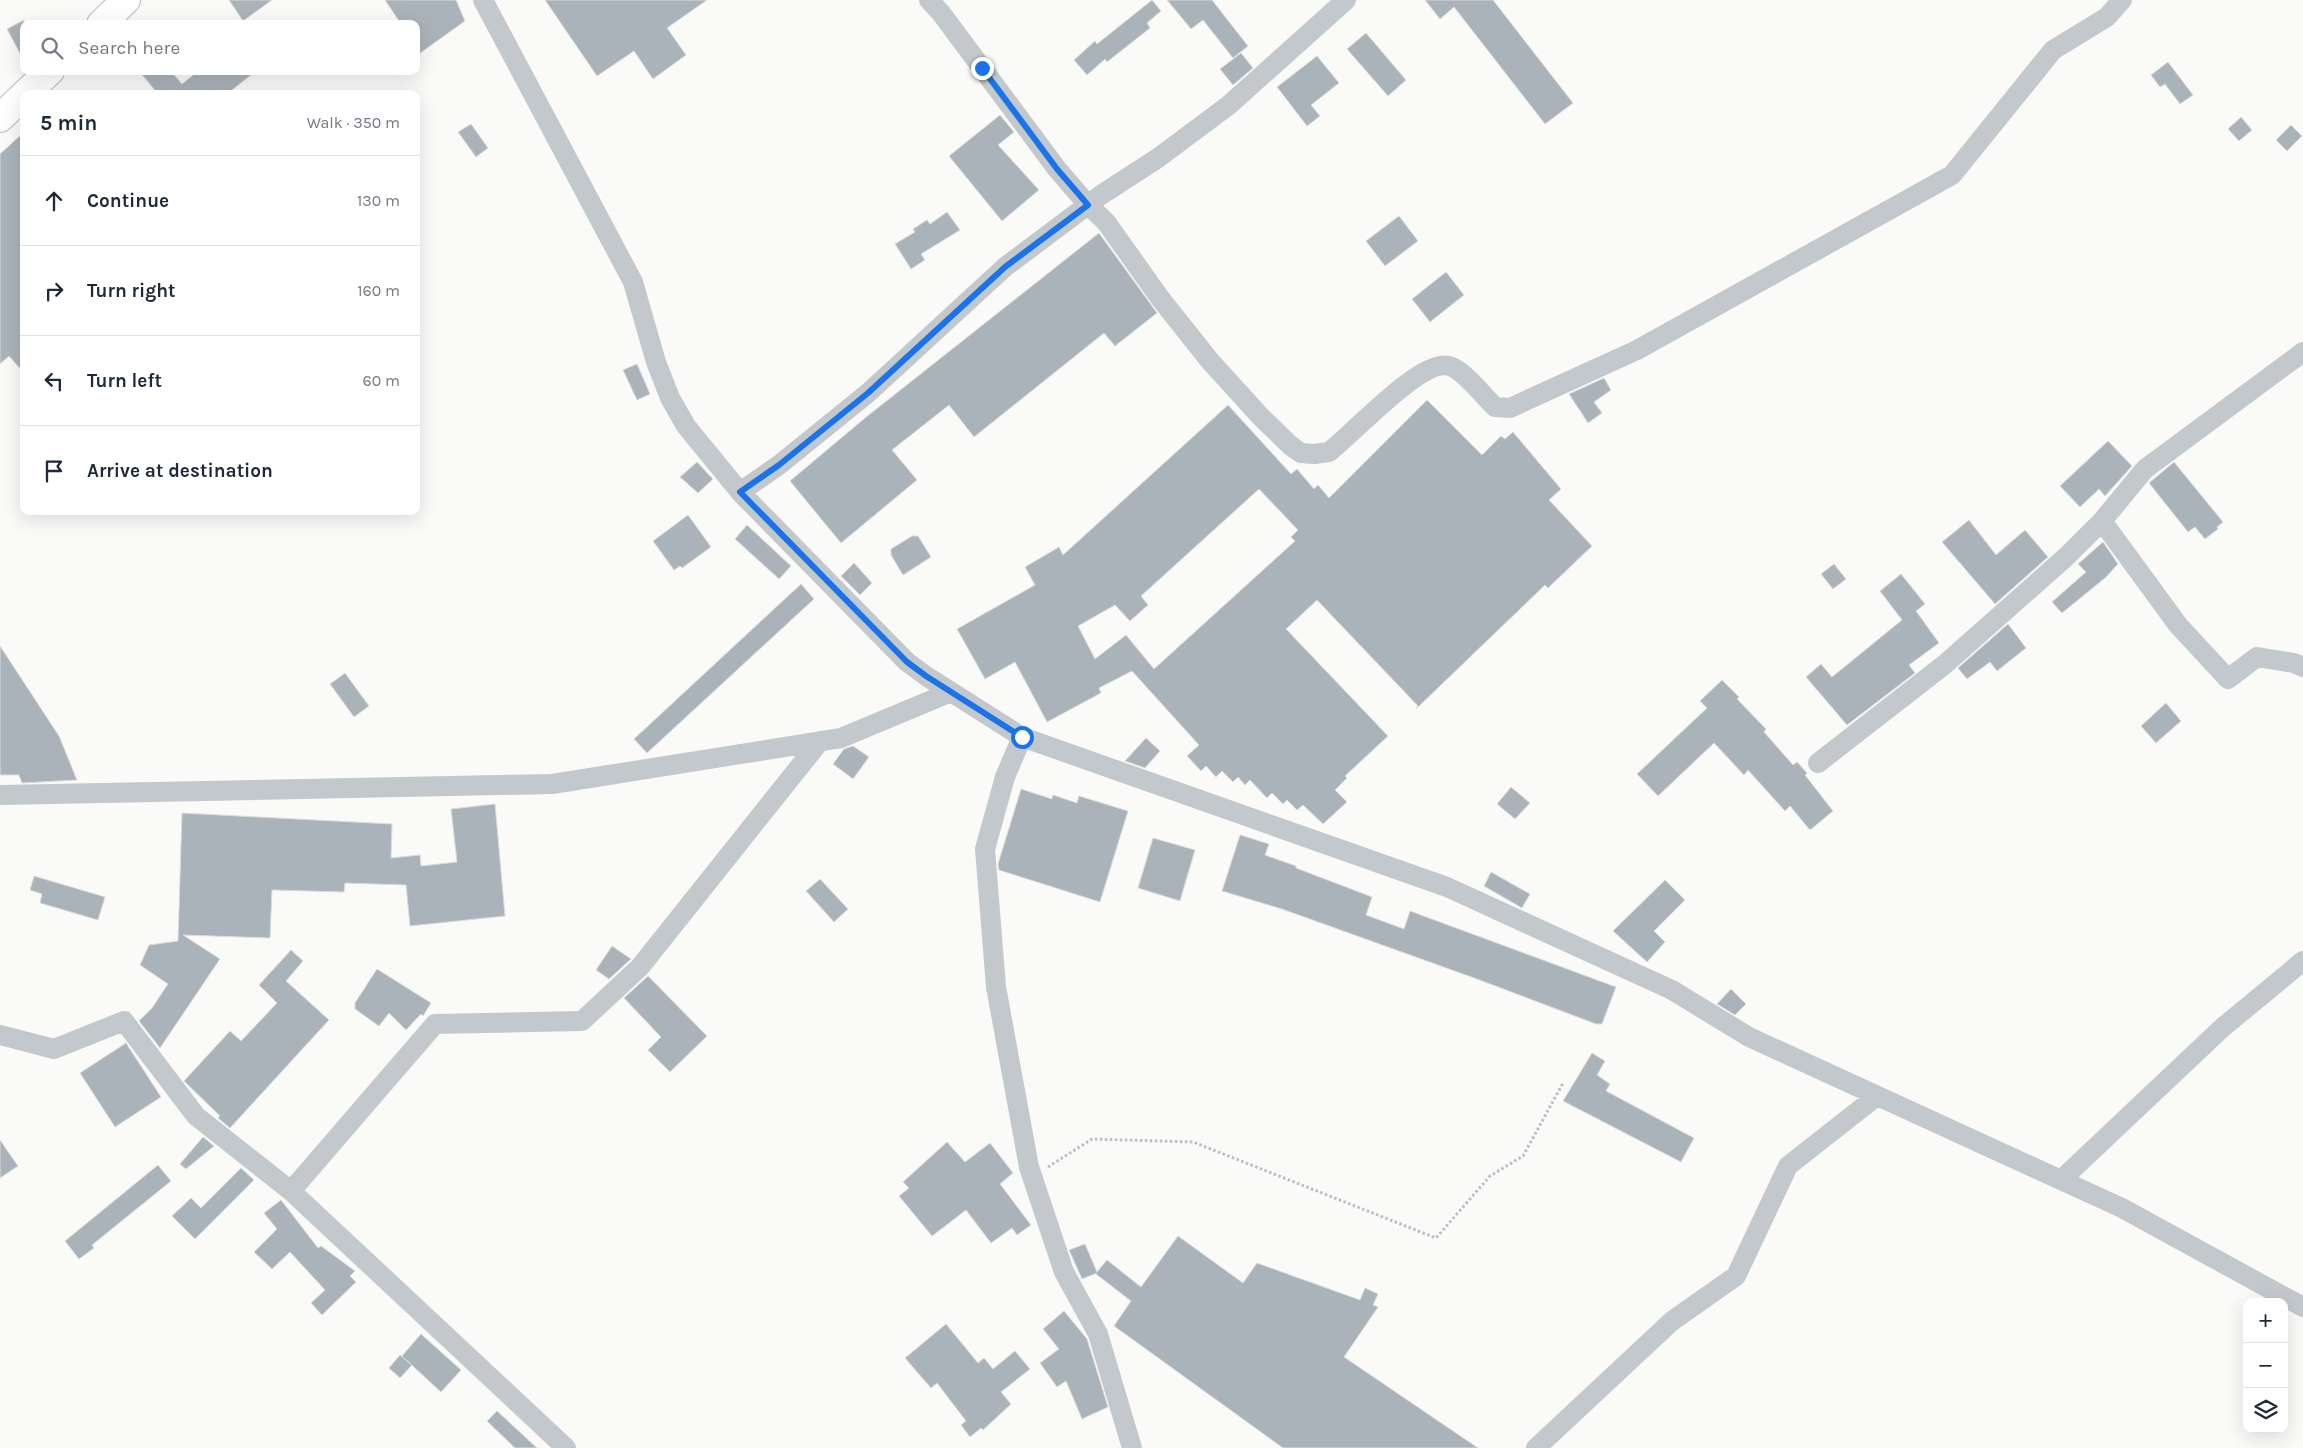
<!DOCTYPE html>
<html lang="en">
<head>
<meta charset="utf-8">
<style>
	:root { --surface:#fff; --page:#f2f2f3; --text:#1f2937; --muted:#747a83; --line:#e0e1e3 }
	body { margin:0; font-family:Karla,sans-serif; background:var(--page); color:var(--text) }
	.controls { position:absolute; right:15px; bottom:15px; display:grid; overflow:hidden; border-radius:10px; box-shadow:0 5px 20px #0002 }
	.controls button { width:45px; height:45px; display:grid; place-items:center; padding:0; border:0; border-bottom:1px solid var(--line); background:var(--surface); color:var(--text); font:25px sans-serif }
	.stop { position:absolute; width:15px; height:15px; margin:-11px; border:4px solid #1a73e8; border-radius:50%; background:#fff }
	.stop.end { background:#1a73e8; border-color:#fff; box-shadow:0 1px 5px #0008 }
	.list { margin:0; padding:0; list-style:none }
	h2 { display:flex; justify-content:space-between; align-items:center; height:65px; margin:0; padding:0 20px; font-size:21px }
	h2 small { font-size:16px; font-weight:400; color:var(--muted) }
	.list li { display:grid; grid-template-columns:32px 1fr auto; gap:15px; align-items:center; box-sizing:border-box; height:90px; padding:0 20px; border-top:1px solid var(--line) }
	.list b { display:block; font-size:19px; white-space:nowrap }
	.list em { font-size:16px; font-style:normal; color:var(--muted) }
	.icon { flex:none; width:28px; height:28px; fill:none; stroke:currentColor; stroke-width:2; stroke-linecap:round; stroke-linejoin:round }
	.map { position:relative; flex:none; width:2303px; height:1448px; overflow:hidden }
	.search { position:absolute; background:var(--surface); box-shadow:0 5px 20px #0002; left:20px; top:20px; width:400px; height:55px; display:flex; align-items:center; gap:12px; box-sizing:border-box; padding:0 18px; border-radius:10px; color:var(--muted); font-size:19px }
	.panel { position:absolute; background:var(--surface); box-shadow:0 5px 20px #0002; left:20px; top:90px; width:400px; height:425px; border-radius:10px }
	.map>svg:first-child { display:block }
</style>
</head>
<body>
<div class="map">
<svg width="2303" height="1448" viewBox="0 0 2303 1448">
	<rect width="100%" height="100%" fill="#fafaf8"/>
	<path fill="#aab3b9" stroke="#dcdcda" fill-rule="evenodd" d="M229,0H272L243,21Z
		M385,0H456L465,21L416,56V24H401Z
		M545,0H707L667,28L686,55L653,79L634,51L597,76Z
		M1152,0L1161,11L1147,23L1150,28L1107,62L1105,59L1087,75L1074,60L1095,41L1097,44Z
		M1167,0H1212L1248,46L1233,58L1203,20L1191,29Z
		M1425,0H1493L1573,103L1545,124L1454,7L1440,19Z
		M24,20V61L7,29Z
		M1366,33L1406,80L1388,96L1347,49Z
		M1241,53L1253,68L1233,85L1220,69Z
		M1317,56L1339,83L1311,105L1320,116L1307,126L1277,87Z
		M2168,62L2193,95L2180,104L2165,84L2160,87L2151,75Z
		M139,71H171L182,84L198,71H256L227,94H158Z
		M1000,115L1014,132L998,145L1039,190L1002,221L949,156Z
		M2241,117L2252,130L2239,141L2228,129Z
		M471,124L488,148L476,157L458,132Z
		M2291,125L2302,136L2287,151L2276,140Z
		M24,132V373L9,356L0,364V154Z
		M947,212L960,230L921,254L925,260L911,269L895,244L915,232L913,229L927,220L930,224Z
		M1399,216L1418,241L1385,266L1366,241Z
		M1099,233L1157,313L1115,346L1104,333L974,437L949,405L892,450L917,480L841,543L790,481L865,418Z
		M1446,272L1464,295L1430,322L1412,299Z
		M637,364L650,394L637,400L623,370Z
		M1604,378L1611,390L1594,402L1602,413L1588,423L1569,394Z
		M1427,400L1482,455L1501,436L1505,439L1513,432L1561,489L1549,500L1592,546L1548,588L1545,585L1416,709L1418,706L1317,600L1286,629L1388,736L1345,776L1347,778L1335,790L1347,802L1323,824L1303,805L1297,810L1287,800L1283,804L1272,793L1267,798L1250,780L1245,785L1238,777L1233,782L1222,771L1216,777L1206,766L1201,771L1187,756L1199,745L1132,671L1099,688L1101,693L1047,722L1015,662L985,679L957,629L1035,585L1025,567L1059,547L1063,555L1228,405L1291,474L1297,469L1314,489L1318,485L1329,498ZM1259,489L1298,530L1291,537L1295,541L1154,669L1126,635L1095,659L1078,626L1115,605L1130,621L1148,605L1141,596Z
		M2108,441L2132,466L2105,496L2099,489L2080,507L2060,486Z
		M697,462L713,479L698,493L680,477Z
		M2174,462L2223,522L2217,527L2218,529L2205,539L2195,527L2188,532L2149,483Z
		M688,515L711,547L682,568L680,566L674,570L653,541Z
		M1969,520L1996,555L2025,530L2048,557L1995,604L1942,542Z
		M747,525L791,566L779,579L735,539Z
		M912,536H918L931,557L903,575L891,555V549Z
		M2103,542L2118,564L2105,578L2062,613L2052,602L2086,572L2078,564Z
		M854,563L872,583L860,595L841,576Z
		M1834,564L1846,579L1833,589L1821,574Z
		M1901,574L1925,604L1916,611L1939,643L1909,665L1915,673L1847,725L1806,677L1821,664L1832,677L1902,620L1880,591Z
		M801,584L814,599L647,753L634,739Z
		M2008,624L2026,648L1997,671L1990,662L1967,679L1958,668Z
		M0,646L59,736L77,780L22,783L19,775H0Z
		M345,673L369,706L354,717L330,684Z
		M1722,680L1739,697L1737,699L1766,729L1764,732L1793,765L1797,762L1807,773L1805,775L1833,811L1810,830L1790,806L1785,811L1748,770L1744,775L1714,743L1658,796L1637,774L1707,708L1700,701Z
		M2166,703L2181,721L2156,743L2141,726Z
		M1146,738L1160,751L1145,768L1125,761Z
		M853,746L869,757L853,779L833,764L844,749Z
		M1511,787L1530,803L1515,819L1497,804Z
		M1021,789L1052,799L1053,795L1077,803L1079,796L1128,811L1100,902L999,870L998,864Z
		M495,804L505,916L410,926L406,885L345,883L344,892L272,890L270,938L183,935L220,959L160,1048L139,1021L152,1008L168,984L140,965L149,945L178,941L182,813L392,824L391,858L420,855L421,866L457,862L451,809Z
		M1240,835L1269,844L1265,855L1296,866V868L1372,897L1366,915L1404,929L1410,911L1616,987L1602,1024H1596L1477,979L1282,909L1222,891Z
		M1153,838L1195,850L1180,901L1138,888Z
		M1491,872L1530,894L1522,908L1484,886Z
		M34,876L105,897L98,920L40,903L42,894L30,890Z
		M820,879L848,909L834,922L806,891Z
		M1665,880L1685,900L1654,931L1665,942L1647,962L1613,931Z
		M612,946L631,959L609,979L596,970Z
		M291,950L303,961L286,981L329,1020L230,1128L218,1118L220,1116L184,1081L230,1031L241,1041L277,1003L259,985Z
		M377,969L431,1003L423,1016L421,1014L406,1030L389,1013L379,1026L355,1009V1003Z
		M648,976L707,1036L670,1072L648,1050L661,1037L624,998Z
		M1731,989L1746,1004L1735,1015L1717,1004Z
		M126,1043L161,1097L115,1127L80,1073Z
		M1592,1053L1605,1061L1597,1075L1610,1084L1606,1091L1694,1138L1681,1162L1563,1101Z
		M203,1137L214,1146L186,1169L180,1164Z
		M0,1140L18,1166L0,1178Z
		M947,1142L965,1162L990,1143L1013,1173L1000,1184L1031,1225L1017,1235L1012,1228L991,1243L966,1210L932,1236L899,1196L909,1188L903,1182Z
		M158,1165L171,1181L92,1245L94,1248L79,1259L65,1241Z
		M241,1168L254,1180L195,1239L172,1216L191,1198L201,1208Z
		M281,1200L318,1248L321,1246L355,1271L350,1276L356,1282L322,1315L311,1303L325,1290L290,1252L272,1269L254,1252L277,1229L264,1213Z
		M1178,1236L1243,1283L1257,1263L1360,1300L1365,1288L1378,1294L1373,1305L1378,1307L1344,1357L1478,1448H1283L1114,1326L1131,1301L1096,1274L1097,1273L1082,1279L1069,1250L1085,1244L1097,1272L1107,1260L1141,1287Z
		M1064,1311L1087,1339L1108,1407L1082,1419L1066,1381L1057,1387L1040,1363L1059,1349L1043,1329Z
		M946,1324L978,1363L984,1358L993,1369L1015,1351L1030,1369L1001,1392L1011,1404L983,1430L981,1428L970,1437L961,1425L966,1421L937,1383L931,1388L905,1358Z
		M421,1334L461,1370L441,1392L402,1356Z
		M400,1355L412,1365L400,1378L389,1368Z
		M497,1411L537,1448H515L487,1421Z"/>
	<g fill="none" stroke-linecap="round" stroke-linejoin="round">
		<g stroke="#b3babf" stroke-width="30">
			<path id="secondary" d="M101,24L126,0
				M25,94L50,71
				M0,118L24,95"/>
		</g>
		<path stroke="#bbbfc2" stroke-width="3" stroke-dasharray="2.5 2.5" stroke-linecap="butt" d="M1048,1167L1092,1139L1193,1142L1436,1238L1490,1176L1523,1156L1563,1083"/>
		<path stroke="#c3c8cc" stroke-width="20" d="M483,0L633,282L656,362L670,398L686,426L740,492L907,662L926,676L1022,737L1447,887L1672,990L1749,1037L2122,1208L2303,1307
			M929,0L941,13L1057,169L1088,205L1106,222L1160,298L1210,361L1261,417L1291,446L1301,453L1314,454L1329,452C1353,434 1421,358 1449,366C1463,369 1484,397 1495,407L1510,408L1637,350L1952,175L2053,50L2107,17L2122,0
			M740,492L779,465L868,393L1005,267L1101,195L1158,158L1229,105L1346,0
			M2102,521L2178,625L2228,679L2257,657L2294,663L2303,667
			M1022,737L1005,777L985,849L996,987L1029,1167L1064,1272L1098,1334L1132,1448
			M1818,763L1944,665L2067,556L2102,521L2145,469L2303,352
			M0,795L552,784L841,738L951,692
			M0,1035L54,1049L124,1021L196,1116L291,1191L566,1448
			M2061,1180L2222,1028L2303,961
			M291,1191L435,1024L582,1021L640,967L820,741
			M1536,1448L1672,1321L1736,1276L1788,1166L1877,1096"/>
		<use href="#secondary" stroke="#fff" stroke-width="28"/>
	</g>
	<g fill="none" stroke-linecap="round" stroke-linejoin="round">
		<path stroke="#1a73e8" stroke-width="6" d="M982,68L1057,169L1088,205L1005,267L868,393L779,465L740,492L907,662L926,676L1022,737"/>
	</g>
</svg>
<div class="controls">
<button>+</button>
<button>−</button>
<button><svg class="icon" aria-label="layers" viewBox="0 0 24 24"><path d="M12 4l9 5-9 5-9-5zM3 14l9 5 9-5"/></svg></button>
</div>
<div class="stop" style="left:1022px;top:737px"></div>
<div class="stop end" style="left:982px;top:68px"></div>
<div class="search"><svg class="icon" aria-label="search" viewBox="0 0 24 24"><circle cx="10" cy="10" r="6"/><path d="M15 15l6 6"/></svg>Search here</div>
<section class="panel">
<h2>5 min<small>Walk · 350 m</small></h2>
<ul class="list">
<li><svg class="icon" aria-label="ahead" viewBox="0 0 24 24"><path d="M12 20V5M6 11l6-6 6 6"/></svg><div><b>Continue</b></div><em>130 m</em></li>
<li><svg class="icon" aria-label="right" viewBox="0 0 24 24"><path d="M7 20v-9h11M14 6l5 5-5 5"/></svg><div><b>Turn right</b></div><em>160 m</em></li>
<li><svg class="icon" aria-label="left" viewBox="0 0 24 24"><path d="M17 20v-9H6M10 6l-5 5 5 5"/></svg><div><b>Turn left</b></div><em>60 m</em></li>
<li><svg class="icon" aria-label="arrive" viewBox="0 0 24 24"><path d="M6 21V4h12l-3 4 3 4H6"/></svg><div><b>Arrive at destination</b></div></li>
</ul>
</section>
</div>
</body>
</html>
